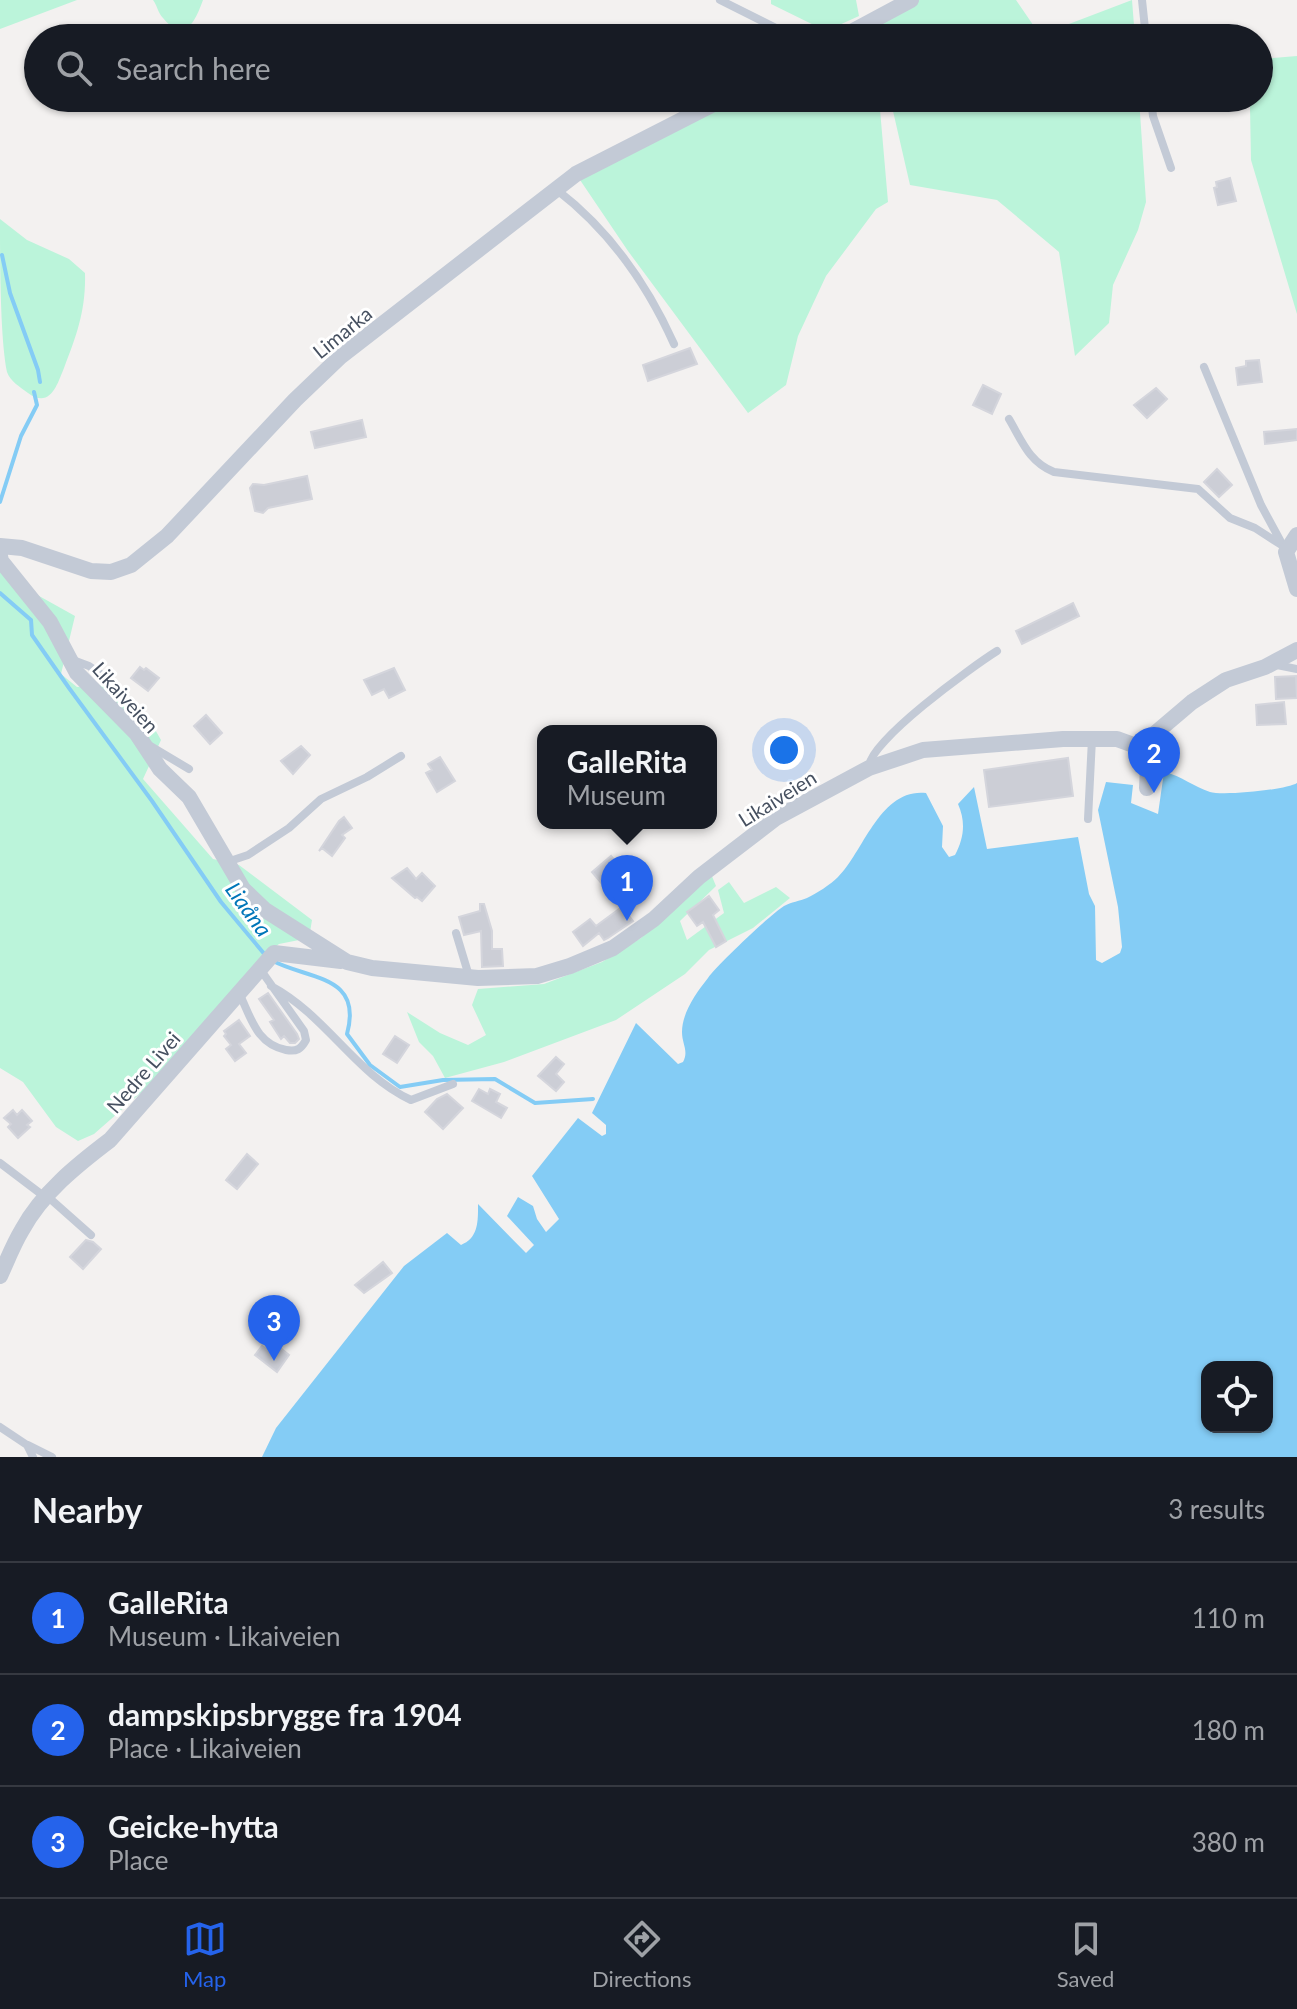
<!DOCTYPE html>
<html lang="en">
<head>
<meta charset="utf-8">
<style>
	:root { --surface:#171b24; --page:#20242c; --text:#f1f3f6; --muted:#9ea1a6; --line:#363941; --accent:#2563eb }
	body { margin:0; font-family:Lato,sans-serif; background:var(--page); color:var(--text) }
	.controls { position:absolute; right:24px; bottom:24px; display:grid; overflow:hidden; border-radius:16px; box-shadow:0 2px 6px #0004 }
	.controls button { width:72px; height:72px; display:grid; place-items:center; padding:0; border:0; border-bottom:2px solid var(--line); background:var(--surface); color:var(--text); font:40px sans-serif }
	.you { position:absolute; left:784px; top:750px; width:28px; height:28px; margin:-20px; border:6px solid #fff; border-radius:50%; background:#1a73e8; box-shadow:0 0 0 12px #1a73e833 }
	.badge { display:grid; place-items:center; width:52px; height:52px; border-radius:50%; background:var(--accent); color:#fff; font-size:26px; font-weight:700 }
	.pin { position:absolute; translate:-50% -66px; filter:drop-shadow(0 2px 4px #0008) }
	.pin::after { content:''; position:absolute; top:42px; width:28px; height:24px; background:inherit; clip-path:polygon(0 0,100% 0,50% 100%) }
	.popup { position:absolute; left:537px; top:725px; width:180px; height:104px; box-sizing:border-box; display:grid; place-content:center; border-radius:16px; background:var(--surface); filter:drop-shadow(0 2px 6px #0005); font-size:26px; white-space:nowrap; color:var(--muted) }
	.popup b { font-size:30px; color:var(--text) }
	.popup::after { content:''; position:absolute; left:50%; top:100%; margin-left:-16px; border:16px solid transparent; border-top-color:var(--surface) }
	.list { margin:0; padding:0; list-style:none }
	h2 { display:flex; justify-content:space-between; align-items:center; height:104px; margin:0; padding:0 32px; font-size:34px }
	h2 small { font-size:26px; font-weight:400; color:var(--muted) }
	.list li { display:grid; grid-template-columns:52px 1fr auto; gap:24px; align-items:center; box-sizing:border-box; height:112px; padding:0 32px; border-top:2px solid var(--line) }
	.list b { display:block; font-size:30px; white-space:nowrap }
	.list p { margin:0; font-size:26px; white-space:nowrap; color:var(--muted) }
	.list em { font-size:26px; font-style:normal; color:var(--muted) }
	.icon { flex:none; width:44px; height:44px; fill:none; stroke:currentColor; stroke-width:2; stroke-linecap:round; stroke-linejoin:round }
	.map { position:relative; flex:none; width:1297px; height:1457px; overflow:hidden }
	.search { position:absolute; background:var(--surface); box-shadow:0 2px 6px #0004; left:24px; right:24px; top:24px; height:88px; display:flex; align-items:center; gap:20px; box-sizing:border-box; padding:0 28px; border-radius:44px; color:var(--muted); font-size:30px }
	.sheet { height:440px; background:var(--surface) }
	nav { display:flex; justify-content:space-around; align-items:center; box-sizing:border-box; height:112px; border-top:2px solid var(--line); background:var(--surface); font-size:22px; color:var(--muted) }
	nav a { display:grid; justify-items:center; gap:4px }
	nav .on { color:var(--accent) }
	.map>svg:first-child { display:block }
</style>
</head>
<body>
<div class="map">
<svg width="1297" height="1457" viewBox="0 0 1297 1457">
	<rect width="100%" height="100%" fill="#f3f1f0"/>
	<path fill="#bbf4da" d="M0,0H77L0,29Z
		M153,0H203C195,22 185,44 163,18C158,13 157,5 153,0Z
		M771,0H856L859,16L826,31L771,4Z
		M911,0H1016L1040,35L1132,0L1135,38H876L874,29V38H840Z
		M1297,56V314L1251,160L1250,107V98H1259V59Z
		M725,98H879L888,202L876,209L826,276L798,336L786,385L748,413L628,251L576,174Z
		M890,98H1139L1146,202L1138,230L1113,285L1109,323L1075,356L1059,252L997,200L910,185Z
		M0,219L27,240L69,259L85,273C86,310 77,334 64,368C58,382 51,410 28,393C20,387 10,381 7,372C0,338 0,258 0,219Z
		M0,567L23,587L75,616L61,674L77,687L106,684L145,712L161,740L143,779L213,859L239,865L312,920L309,938L279,944L264,956L151,1084L94,1134L78,1141L56,1127L23,1082L0,1068Z
		M711,874L716,886L680,921L687,940L724,913L718,890L729,882L744,903L776,887L790,898L753,928L709,950L685,974L616,1020L504,1062L445,1078L433,1056L419,1042L407,1012L440,1033L468,1045L486,1035L472,1005L478,989L544,984L602,962L641,938Z"/>
	<path fill="#84ccf5" fill-rule="evenodd" d="M1164,772C1182,776 1194,787 1210,792C1222,796 1286,790 1297,783V1457H262L276,1428L404,1266L447,1233L461,1245C479,1238 478,1220 478,1204L526,1253L534,1245L507,1216L518,1197L533,1206L537,1219L546,1232L559,1219L532,1176L578,1118L602,1136L606,1134V1125L592,1113L636,1023L678,1064L683,1062C689,1051 682,1044 682,1032C682,1013 696,993 708,978C717,965 771,914 784,906C791,902 800,901 807,898C817,893 830,885 838,877C864,851 880,788 926,793L943,826L942,847L949,857L955,855C964,838 966,822 958,804L974,787L987,849L1078,837L1089,894L1095,906L1096,960L1102,963L1120,953L1122,947L1118,907L1098,810L1106,782L1133,785L1131,803L1158,814ZM1207,1367H1267V1427H1207Z"/>
	<g fill="none" stroke-linecap="round" stroke-linejoin="round">
		<path stroke="#84ccf5" stroke-width="4" d="M2,255L10,293L38,370L40,382
			M0,502L21,436L37,405L34,392
			M0,593L31,620L32,635L69,688L152,801L221,902L266,956
			M273,961C310,980 363,975 347,1034L370,1065L400,1087L443,1080L495,1079L535,1103L593,1099"/>
	</g>
	<path fill="#ccced6" stroke="#d4d5dc" stroke-width="2" d="M1230,178L1236,201L1218,205L1214,188L1217,187L1216,182Z
		M690,348L697,364L648,381L643,365Z
		M1259,360L1262,382L1238,385L1236,368L1246,366V361Z
		M983,385L1001,394L992,414L973,405Z
		M1156,388L1167,399L1147,418L1134,405Z
		M362,420L366,437L315,448L311,432Z
		M1297,429V440L1265,444L1264,432Z
		M1217,469L1232,485L1219,497L1204,482Z
		M307,476L312,499L268,508L263,513L255,511L250,488L253,484L264,485Z
		M1073,603L1079,616L1022,644L1016,631Z
		M140,667L144,670L146,668L159,678L148,691L131,678Z
		M394,668L405,690L389,698L384,689L372,695L364,680Z
		M1296,676L1297,698L1276,699L1275,677Z
		M1284,702L1286,724L1257,725L1256,705Z
		M206,715L222,733L210,744L194,726Z
		M301,746L310,755L293,774L281,761Z
		M440,757L455,781L437,792L426,773L432,770L428,764Z
		M1068,758L1073,796L989,807L984,770Z
		M344,817L352,828L342,835L345,838L332,856L322,848L319,851L339,821Z
		M611,856L621,868L610,877L617,885L609,892L592,872Z
		M407,868L416,879L422,873L435,886L422,901L417,897L415,898L392,878Z
		M709,896L719,910L713,915L726,941L716,947L703,922L697,926L687,912Z
		M480,904H484L492,931V949H502L503,966L482,967L481,931L464,935L459,917L480,911Z
		M622,907L633,921L608,938L604,940L599,933L583,946L573,932L590,919L596,926Z
		M268,993L297,1034L299,1039L295,1043H290L284,1036L281,1039L270,1022L274,1020L259,999Z
		M239,1020L250,1036L239,1044L246,1053L235,1061L226,1049L231,1045L224,1036L226,1034L224,1031Z
		M395,1036L409,1045L397,1063L383,1054Z
		M556,1057L564,1064L556,1074L564,1082L556,1091L538,1076Z
		M479,1089L488,1094L490,1089L500,1094L496,1102L507,1108L501,1118L472,1101Z
		M447,1094L463,1108L443,1129L425,1112L437,1099Z
		M13,1110L17,1115L22,1110L32,1121L27,1125L30,1127L18,1138L8,1127L11,1124L4,1118Z
		M247,1154L258,1164L237,1189L226,1180Z
		M86,1240L93,1242L101,1249L83,1269L70,1257Z
		M383,1262L392,1273L364,1293L355,1285Z
		M262,1346L273,1354L279,1347L289,1355L277,1372L255,1355Z"/>
	<g fill="none" stroke-linecap="round" stroke-linejoin="round">
		<path stroke="#c3cad6" stroke-width="8" d="M720,0L796,38
			M1142,0L1146,38
			M1151,98L1153,116L1171,168
			M557,190C609,230 647,284 674,344
			M1204,367L1261,505L1281,542
			M1009,419C1022,441 1029,462 1054,472L1198,489L1230,518L1255,528L1283,546
			M73,660L89,666L108,679
			M1277,665L1297,669
			M147,744L189,769
			M869,767C868,742 973,666 997,651
			M1088,819L1092,739
			M227,862L248,855L289,828L321,799L367,777L401,756
			M456,933L469,976
			M271,986C327,1016 355,1074 411,1100L453,1084
			M239,993C251,1017 256,1044 286,1050C297,1052 301,1049 306,1040L304,1031L260,969
			M0,1163L45,1197
			M47,1196L91,1235
			M0,1427L27,1445L33,1457
			M28,1445L52,1457"/>
		<path stroke="#c3cad6" stroke-width="16" d="M840,38L911,0
			M1297,535L1286,552L1297,589
			M0,546L22,548L91,571L111,572L131,565L167,536L295,400L340,357L576,174L725,98
			M0,556L1,561L50,622L77,673L137,734L160,769L189,797L243,889L265,910L347,962L372,968L478,978L537,976L570,966L613,948L654,919L699,877L776,818L869,768L923,750L1063,739H1117L1139,747L1148,767L1147,788
			M1139,747L1192,702L1226,680L1265,667L1297,650
			M0,1276C7,1261 13,1245 22,1230C42,1193 77,1165 110,1140L274,953L341,961"/>
	</g>
	<g text-anchor="middle" dominant-baseline="central" stroke-width="6" stroke-linejoin="round" paint-order="stroke">
		<g font-size="20" fill="#465060" stroke="#fff">
			<text transform="translate(342 332) rotate(-39)">Limarka</text>
			<text transform="translate(126 697) rotate(48)">Likaiveien</text>
			<text transform="translate(777 798) rotate(-32)">Likaiveien</text>
			<text transform="translate(143 1072) rotate(-49)">Nedre Livei</text>
		</g>
		<g font-size="22" font-style="italic" fill="#0076b9" stroke="#fff">
			<text transform="translate(249 909) rotate(54)">Liaåna</text>
		</g>
	</g>
</svg>
<div class="controls">
<button><svg class="icon" aria-label="locate" viewBox="0 0 24 24"><circle cx="12" cy="12" r="6"/><path d="M12 2v4M12 18v4M2 12h4M18 12h4"/></svg></button>
</div>
<div class="you"></div>
<div class="pin badge" style="left:627px;top:921px">1</div>
<div class="popup"><b>GalleRita</b>Museum</div>
<div class="pin badge" style="left:1154px;top:793px">2</div>
<div class="pin badge" style="left:274px;top:1361px">3</div>
<div class="search"><svg class="icon" aria-label="search" viewBox="0 0 24 24"><circle cx="10" cy="10" r="6"/><path d="M15 15l6 6"/></svg>Search here</div>
</div>
<section class="sheet">
<h2>Nearby<small>3 results</small></h2>
<ul class="list">
<li><span class="badge">1</span><div><b>GalleRita</b><p>Museum · Likaiveien</p></div><em>110 m</em></li>
<li><span class="badge">2</span><div><b>dampskipsbrygge fra 1904</b><p>Place · Likaiveien</p></div><em>180 m</em></li>
<li><span class="badge">3</span><div><b>Geicke-hytta</b><p>Place</p></div><em>380 m</em></li>
</ul>
</section>
<nav>
<a class="on"><svg class="icon" aria-label="map" viewBox="0 0 24 24"><path d="M3 6l6-2 6 2 6-2v14l-6 2-6-2-6 2zM9 4v14M15 6v14"/></svg>Map</a>
<a><svg class="icon" aria-label="directions" viewBox="0 0 24 24"><path d="M12 3l9 9-9 9-9-9zM9 14v-3h6M13 9l2 2-2 2"/></svg>Directions</a>
<a><svg class="icon" aria-label="saved" viewBox="0 0 24 24"><path d="M7 4h10v16l-5-4-5 4z"/></svg>Saved</a>
</nav>
</body>
</html>
